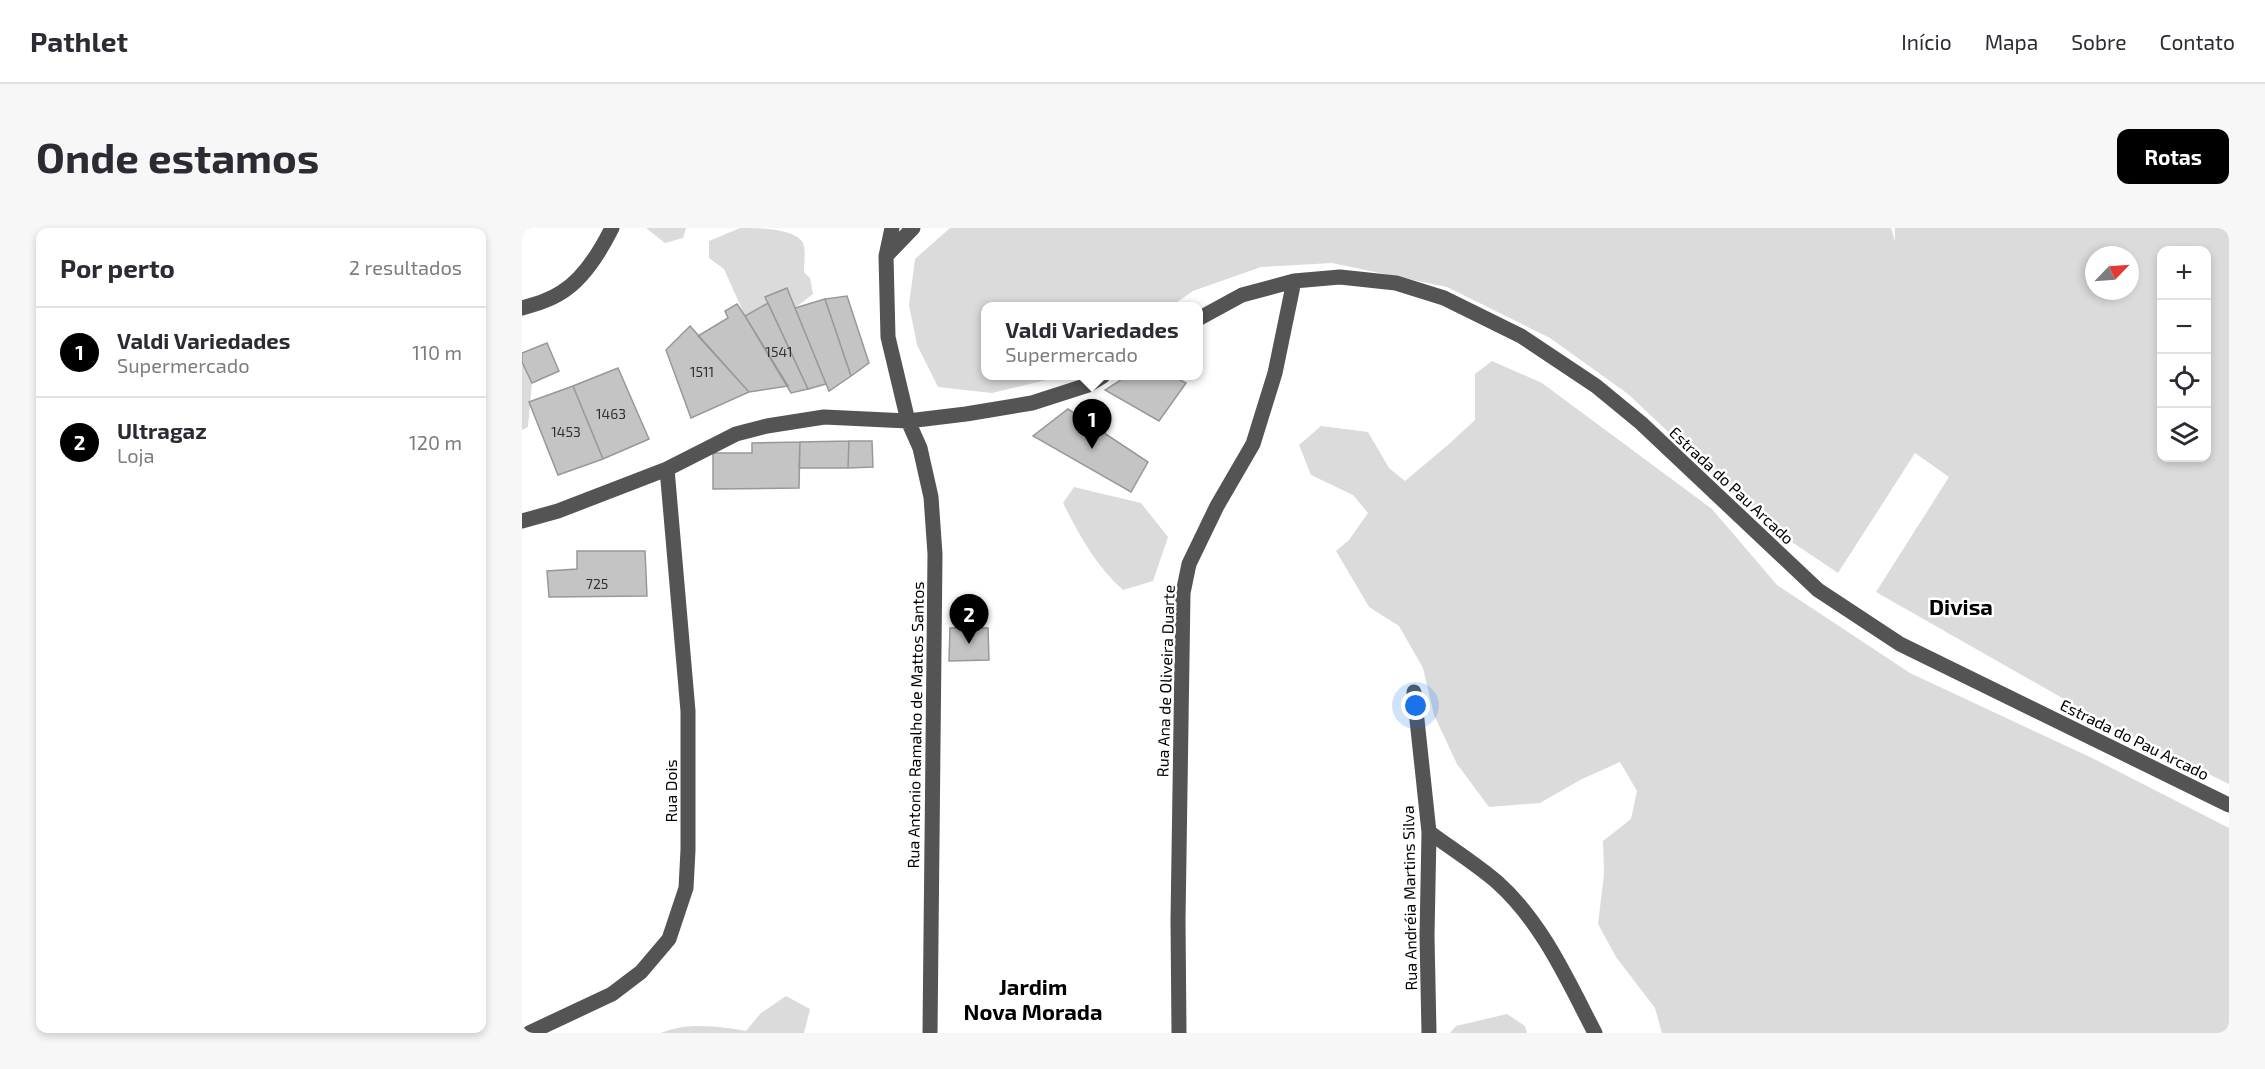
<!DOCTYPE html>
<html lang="pt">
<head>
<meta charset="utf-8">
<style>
	:root { --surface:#fff; --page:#f7f7f7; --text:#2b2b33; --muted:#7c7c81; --line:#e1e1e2; --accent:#000 }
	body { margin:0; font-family:"Exo 2",sans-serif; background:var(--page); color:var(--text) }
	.controls { position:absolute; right:18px; top:18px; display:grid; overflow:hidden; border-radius:12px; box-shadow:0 3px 9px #0003 }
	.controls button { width:54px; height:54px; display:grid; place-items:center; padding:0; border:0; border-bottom:2px solid var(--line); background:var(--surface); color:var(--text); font:30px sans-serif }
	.compass { position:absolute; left:1563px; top:18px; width:54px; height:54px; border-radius:50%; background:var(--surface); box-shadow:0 3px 9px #0003; rotate:65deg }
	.you { position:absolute; left:894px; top:478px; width:21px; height:21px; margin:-15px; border:4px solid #fff; border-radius:50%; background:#1a73e8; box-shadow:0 0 0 9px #1a73e833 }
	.badge { display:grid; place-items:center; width:39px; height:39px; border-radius:50%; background:var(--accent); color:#fff; font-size:20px; font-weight:700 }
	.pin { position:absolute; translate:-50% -50px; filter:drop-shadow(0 2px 3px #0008) }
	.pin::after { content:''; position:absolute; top:32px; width:21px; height:18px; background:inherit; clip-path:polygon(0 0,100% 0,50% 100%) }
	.popup { position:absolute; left:459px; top:74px; width:222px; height:78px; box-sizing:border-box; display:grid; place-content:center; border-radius:12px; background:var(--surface); filter:drop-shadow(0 2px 4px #0005); font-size:20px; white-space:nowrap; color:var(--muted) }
	.popup b { font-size:22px; color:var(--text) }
	.popup::after { content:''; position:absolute; left:50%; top:100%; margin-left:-12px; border:12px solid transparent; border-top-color:var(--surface) }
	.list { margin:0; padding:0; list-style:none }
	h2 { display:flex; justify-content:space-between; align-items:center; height:78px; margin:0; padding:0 24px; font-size:26px }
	h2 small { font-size:20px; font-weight:400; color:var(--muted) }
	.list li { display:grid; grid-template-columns:39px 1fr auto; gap:18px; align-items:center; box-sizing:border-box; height:90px; padding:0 24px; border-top:2px solid var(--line) }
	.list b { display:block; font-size:22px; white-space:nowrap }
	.list p { margin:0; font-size:20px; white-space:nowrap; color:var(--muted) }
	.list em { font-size:20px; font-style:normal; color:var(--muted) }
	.icon { flex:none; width:33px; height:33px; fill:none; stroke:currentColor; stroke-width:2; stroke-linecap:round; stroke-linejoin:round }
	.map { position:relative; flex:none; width:1707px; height:805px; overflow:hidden; border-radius:12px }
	header { display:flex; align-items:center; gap:36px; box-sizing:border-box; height:84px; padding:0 30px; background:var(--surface); border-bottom:2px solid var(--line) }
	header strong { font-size:28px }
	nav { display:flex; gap:33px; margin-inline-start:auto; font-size:21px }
	.intro { display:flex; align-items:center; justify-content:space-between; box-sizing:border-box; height:144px; padding:0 36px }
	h1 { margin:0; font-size:42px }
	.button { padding:15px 27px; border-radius:12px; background:var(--accent); color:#fff; font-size:21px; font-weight:700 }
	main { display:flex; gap:36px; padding:0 36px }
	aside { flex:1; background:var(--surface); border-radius:12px; box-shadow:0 3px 9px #0003 }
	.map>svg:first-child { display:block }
</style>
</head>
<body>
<header>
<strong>Pathlet</strong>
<nav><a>Início</a><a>Mapa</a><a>Sobre</a><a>Contato</a></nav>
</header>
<div class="intro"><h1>Onde estamos</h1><a class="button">Rotas</a></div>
<main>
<aside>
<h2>Por perto<small>2 resultados</small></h2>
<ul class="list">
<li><span class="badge">1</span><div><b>Valdi Variedades</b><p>Supermercado</p></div><em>110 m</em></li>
<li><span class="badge">2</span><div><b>Ultragaz</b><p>Loja</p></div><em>120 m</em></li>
</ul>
</aside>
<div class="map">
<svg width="1707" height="805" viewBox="0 0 1707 805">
	<rect width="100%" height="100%" fill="#fff"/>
	<path fill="#dbdbdb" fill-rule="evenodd" d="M124,0H164L161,10L143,15Z
		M218,0C233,0 273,0 281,15C284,22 282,36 282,44L288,50L291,66L273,80L265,60L244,69L246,75L223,88L202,41L187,30V13Z
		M428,0H1369L1373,13V0H1707V556L1598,503L1354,364L1427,249L1393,225L1316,345L1246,298L1106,166L1028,110L925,59L810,35L739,39L671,63L649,78L464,79V148H541L470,165L416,159L395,117L387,77L393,31ZM1640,22H1684V230H1640ZM1572,27H1608V63H1572Z
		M970,133L1020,155L1190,281L1255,357L1388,445L1570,530L1707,600V805H1140L1133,780L1094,729L1076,696L1082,646L1081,613L1109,591L1115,563L1098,534L1060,551L1018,575L967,579L935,536L912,487L901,440L877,398L847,379L814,323L827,312L846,285L831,267L789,247L777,217L799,198L846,204L867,240L883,253L927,216L953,192V146Z
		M0,134L10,155L6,199L0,202Z
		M552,259L619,275L646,309L631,353L601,362C574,338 557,307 541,275Z
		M264,768L288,781L282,805H139C165,794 197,798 224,803L238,786Z
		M985,786L1003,798L1005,805H928L934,798Z"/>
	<path fill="#c4c4c4" stroke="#989898" stroke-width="1.5" d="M265,60L273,80L304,156L286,161L243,69Z
		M325,68L347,135L329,148L303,71Z
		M303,71L329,148L307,163L273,80Z
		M246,75L286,161L269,165L223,88Z
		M215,76L223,88L266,158L227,164L176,108L206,90L203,83Z
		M168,98L227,164L169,190L144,122Z
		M25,115L37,143L10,155L0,134V125Z
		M96,140L127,211L81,231L51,158Z
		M605,148H650L664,155L637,193L583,162Z
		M51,158L81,231L36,247L7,174Z
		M546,181L626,234L609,264L511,208Z
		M327,213H350L351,239L326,240Z
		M327,213L326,240H277L278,214Z
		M278,214L277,260L191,261V225H230V215Z
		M55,323H123L125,368L27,369L25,343L55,341Z
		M428,400H466L467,432L427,433Z"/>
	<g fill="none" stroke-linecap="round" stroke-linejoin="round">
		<path stroke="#545454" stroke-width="15" d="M370,0L364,28L366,109L386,193L398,220L409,269L413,326L408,805
			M364,28L391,0
			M0,80C14,76 28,72 40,64C61,51 79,22 90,0
			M676,91L720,67L772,53L818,49L874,55L922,70L999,108L1074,158L1119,195L1296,362L1378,416L1707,577
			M0,293L36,283L145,241L214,206L245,198L302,189L386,193L444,186L510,175L566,157L581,148
			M892,464L907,604L905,708L907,805
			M907,604C930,621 954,636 975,654C1020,694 1046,753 1073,805
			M7,805L90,766L119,744L147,711L164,660L166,622V483L145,241
			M657,805L656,692L661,365L667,336L695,278L731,216L753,145L772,53"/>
	</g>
	<g text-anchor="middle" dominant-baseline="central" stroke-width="5" stroke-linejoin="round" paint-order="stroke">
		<g font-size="14" fill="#313131">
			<text x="257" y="123">1541</text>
			<text x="180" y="143">1511</text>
			<text x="89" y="185">1463</text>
			<text x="44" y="203">1453</text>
			<text x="75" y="355">725</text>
		</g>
		<g font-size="16" fill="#000" stroke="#fff">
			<text transform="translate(1210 257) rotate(43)">Estrada do Pau Arcado</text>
			<text transform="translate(643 453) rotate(-88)">Rua Ana de Oliveira Duarte</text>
			<text transform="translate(393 497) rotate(-89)">Rua Antonio Ramalho de Mattos Santos</text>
			<text transform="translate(1613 511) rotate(26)">Estrada do Pau Arcado</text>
			<text transform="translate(148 563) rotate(-90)">Rua Dois</text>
			<text transform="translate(887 670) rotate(-91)">Rua Andréia Martins Silva</text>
		</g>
		<g font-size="22" font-weight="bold" fill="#000" stroke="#fff">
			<text x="1439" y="378">Divisa</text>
			<text x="511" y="758">Jardim<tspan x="511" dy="25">Nova Morada</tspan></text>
		</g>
	</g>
</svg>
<div class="controls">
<button>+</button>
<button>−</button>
<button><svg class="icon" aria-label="locate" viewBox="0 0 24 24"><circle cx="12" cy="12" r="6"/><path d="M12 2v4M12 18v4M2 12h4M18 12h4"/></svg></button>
<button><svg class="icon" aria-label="layers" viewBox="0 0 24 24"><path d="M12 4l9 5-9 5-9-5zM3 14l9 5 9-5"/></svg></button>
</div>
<svg class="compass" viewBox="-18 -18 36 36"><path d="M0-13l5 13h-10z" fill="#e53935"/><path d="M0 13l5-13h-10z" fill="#7c7c81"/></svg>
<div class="you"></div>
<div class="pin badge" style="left:570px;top:221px">1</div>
<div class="popup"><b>Valdi Variedades</b>Supermercado</div>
<div class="pin badge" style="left:447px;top:416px">2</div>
</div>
</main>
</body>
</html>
